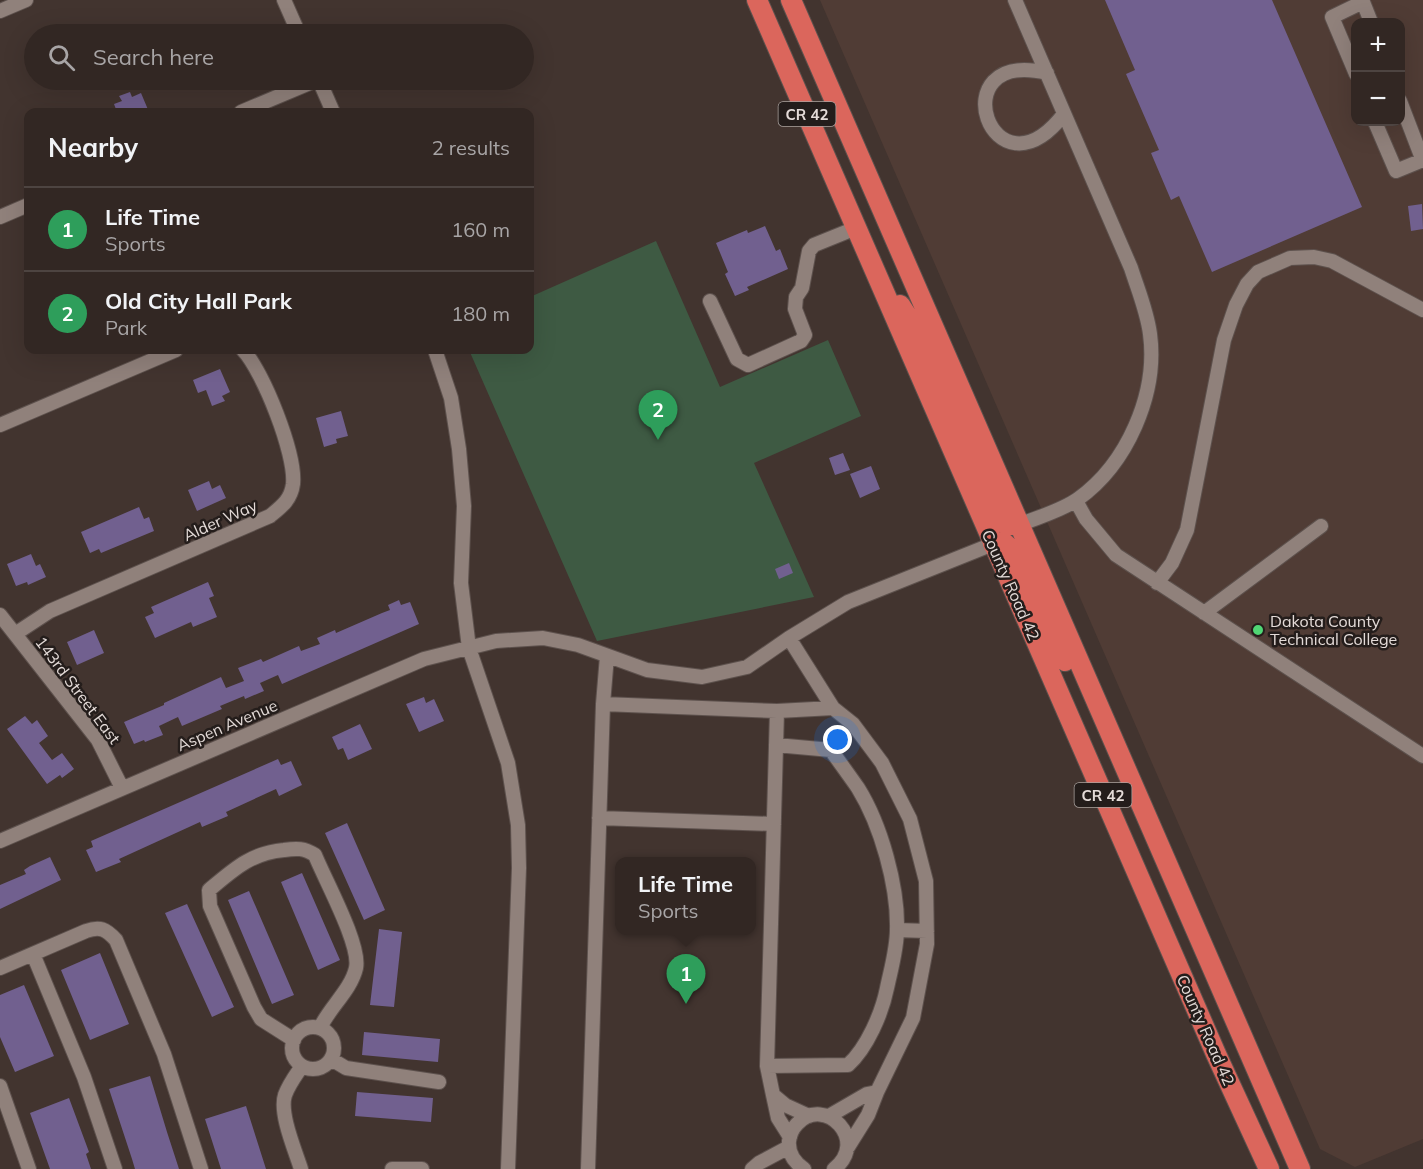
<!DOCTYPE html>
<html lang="en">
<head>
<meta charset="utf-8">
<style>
	:root { --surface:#322723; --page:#3a2f2b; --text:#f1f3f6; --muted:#a8a5a6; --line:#4d4441; --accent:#50d674 }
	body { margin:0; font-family:Mulish,sans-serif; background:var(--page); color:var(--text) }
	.controls { position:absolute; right:18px; top:18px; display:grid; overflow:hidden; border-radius:12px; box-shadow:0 6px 24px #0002 }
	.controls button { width:54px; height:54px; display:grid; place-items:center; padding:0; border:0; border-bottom:2px solid var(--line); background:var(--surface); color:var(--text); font:30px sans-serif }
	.you { position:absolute; left:838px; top:740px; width:21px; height:21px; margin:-15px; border:4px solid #fff; border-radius:50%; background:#1a73e8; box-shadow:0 0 0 9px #1a73e833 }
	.badge { display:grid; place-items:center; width:39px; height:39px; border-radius:50%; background:var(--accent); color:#fff; font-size:20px; font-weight:700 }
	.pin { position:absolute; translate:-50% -50px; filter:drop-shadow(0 2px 3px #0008) }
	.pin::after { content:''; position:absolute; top:32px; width:21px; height:18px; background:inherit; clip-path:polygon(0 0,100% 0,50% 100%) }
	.popup { position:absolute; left:615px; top:857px; width:141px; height:78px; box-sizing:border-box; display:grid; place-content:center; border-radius:12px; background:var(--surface); filter:drop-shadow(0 2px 4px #0005); font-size:20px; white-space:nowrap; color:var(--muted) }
	.popup b { font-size:22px; color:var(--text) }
	.popup::after { content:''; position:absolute; left:50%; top:100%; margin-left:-12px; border:12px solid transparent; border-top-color:var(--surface) }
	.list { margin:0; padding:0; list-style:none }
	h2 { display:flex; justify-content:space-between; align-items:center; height:78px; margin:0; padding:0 24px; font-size:26px }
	h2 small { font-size:20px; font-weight:400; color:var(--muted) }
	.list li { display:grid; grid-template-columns:39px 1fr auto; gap:18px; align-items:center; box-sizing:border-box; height:84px; padding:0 24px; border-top:2px solid var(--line) }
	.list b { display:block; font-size:22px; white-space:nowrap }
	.list p { margin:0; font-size:20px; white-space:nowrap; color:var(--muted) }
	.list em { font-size:20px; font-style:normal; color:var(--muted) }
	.icon { flex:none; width:33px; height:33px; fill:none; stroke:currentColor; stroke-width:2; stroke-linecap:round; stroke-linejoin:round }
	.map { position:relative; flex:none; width:1423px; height:1169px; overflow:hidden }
	.search { position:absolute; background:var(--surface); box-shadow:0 6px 24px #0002; left:24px; top:24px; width:510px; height:66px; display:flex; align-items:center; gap:15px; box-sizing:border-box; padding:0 21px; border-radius:33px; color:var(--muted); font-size:22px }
	.panel { position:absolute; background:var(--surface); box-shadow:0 6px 24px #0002; left:24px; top:108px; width:510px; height:246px; border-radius:12px }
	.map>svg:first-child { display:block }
</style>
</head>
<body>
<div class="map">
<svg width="1423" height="1169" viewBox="0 0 1423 1169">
	<rect width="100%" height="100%" fill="#42342f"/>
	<path fill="#503c35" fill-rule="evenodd" d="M820,0H1423V1139L1355,1167L1320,1149ZM1356,22H1400V122H1356Z"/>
	<path fill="#3e5a43" d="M656,241L720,387L828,340L861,416L754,463L814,597L597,641L469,350H530V297Z"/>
	<path fill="#71608f" d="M1105,0H1272L1362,207L1212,272L1179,196L1171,200L1151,153L1159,150L1126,74L1135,70Z
		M130,92L132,97L141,93L149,112H117L114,104L122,101L119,96Z
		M1422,204L1423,229L1411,231L1408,206Z
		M765,226L776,251L780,249L788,269L747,287L749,290L735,296L725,274L728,272L716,243L747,230L748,233Z
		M220,369L230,392L222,396L225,401L212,406L206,390L198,393L193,380Z
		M341,411L348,436L336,439L337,443L324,447L316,418Z
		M843,453L850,470L835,475L829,458Z
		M871,466L880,489L860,498L850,474Z
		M209,481L212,489L220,485L226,498L197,511L188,490Z
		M139,507L144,519L149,517L154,531L101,553L99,549L90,553L81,532Z
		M31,554L36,566L40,564L46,577L28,585L27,582L16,586L7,564Z
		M789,563L793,573L779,579L775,569Z
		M208,582L214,596L209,598L217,617L193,627L191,622L155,638L145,617L154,613L151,607Z
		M399,600L401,605L410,602L419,624L282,684L278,675L260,683L264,691L245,699L244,696L220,706L222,709L182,726L178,717L159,726L163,735L145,742L144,740L134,744L124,722L164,705V703L221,677L226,688L244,681L238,668L261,659L263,662L299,646L301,651L320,644L317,638L335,630L336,633L382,613L390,610L388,605Z
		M94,630L104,653L77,665L67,642Z
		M424,697L426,703L434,699L444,721L419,732L406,704Z
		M25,716L32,724L37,720L48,736L39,743L52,760L62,753L74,769L62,778L60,775L47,784L7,729Z
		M360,724L372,749L348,760L343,748L338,750L332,737Z
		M278,759L281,765L291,761L302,785L279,796L276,789L226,812L228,816L202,827L200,822L119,859L121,862L96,872L86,850L93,847L91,841Z
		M347,823L385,910L364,920L325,833Z
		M50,857L61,880L0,909V885L26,874L24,870L30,866Z
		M302,873L340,960L318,970L281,882Z
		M249,891L294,995L272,1004L228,900Z
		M187,904L234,1007L212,1017L165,913Z
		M379,929L402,932L394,1007L370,1005Z
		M100,953L129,1024L90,1040L61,970Z
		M24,985L54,1056L15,1072L0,1037V995Z
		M364,1032L440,1039L438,1062L362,1055Z
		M150,1076L167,1132L179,1169H135L132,1159L109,1089Z
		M357,1092L433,1098L431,1122L355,1116Z
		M69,1098L89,1152L86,1154L91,1169H50L30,1113Z
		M246,1106L266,1169H221L205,1119Z"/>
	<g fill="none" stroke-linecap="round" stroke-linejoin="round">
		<g stroke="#5d514d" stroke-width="16">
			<path id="minor" d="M284,0L299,34
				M1015,0L1131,268C1138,290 1147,311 1150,334C1158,394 1127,464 1078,499C1061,511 1038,517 1019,525
				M0,11L26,0
				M1047,73C938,47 992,207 1064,114
				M1356,74L1332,17L1363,2L1371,22
				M319,80L333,112
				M1400,101L1423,161
				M241,112L317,80
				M1375,122L1396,171L1423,160
				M0,217L28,205
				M710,301L737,359L748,365L801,341L805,335L795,309L796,297L802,288L809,251L814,245L856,228
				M435,350L451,398L459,449L464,506L461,583L469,648L508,763L518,825L519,868L508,1169
				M0,425L176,350
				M1076,501L1086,519L1116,555L1423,756
				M1157,583L1172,563L1187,530L1224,340L1236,305L1247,284L1258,272L1290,258L1314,257L1332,261L1423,310
				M1204,613L1321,526
				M0,615L98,740L122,788
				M15,634L50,611L270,516C281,507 291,500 293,484C296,454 263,371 243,350
				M789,638L833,708
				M603,704L777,711L767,1066L773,1095
				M777,711L833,708L853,724L882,763L910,819L926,881L927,944L913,1018L877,1092
				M599,818L774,824
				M0,841L424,659L496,641L543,638L578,645L647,670L702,677L747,667L789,638L848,602L993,544
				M897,930L927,931
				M33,954L84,1077L115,1169
				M0,968L86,931C100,926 106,929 116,940L164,1054L201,1169
				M292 1048a21 21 0 1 1 42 0a21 21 0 1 1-42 0Z
				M294,1040L261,1019L254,1007L210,906L209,890C234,869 251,853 284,850C297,848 304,848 315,855C325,880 361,945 356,968C351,990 329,1008 320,1028
				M331,1059L346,1068L439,1082
				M767,1066L848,1065C867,1048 882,1013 887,988C891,969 897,949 897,929C898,886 881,825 858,788C849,775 840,763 831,750L776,745
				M0,1086L29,1169
				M829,1116L867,1094L877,1092L868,1115L848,1147
				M790,1137L778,1118L773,1095L785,1105L809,1116
				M301,1169C295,1150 279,1113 285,1095C289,1084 296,1075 302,1066
				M392,1169H422
				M588,1169L603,704L607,656
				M752,1169L759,1163L789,1147
				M804,1169C794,1162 788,1153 789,1141C790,1134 792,1129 797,1124C825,1094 870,1141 834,1169"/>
		</g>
		<g stroke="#5d514d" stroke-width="22">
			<path id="highway" d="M757,0L1216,1054L1269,1169
				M791,0L1300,1169
				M900,305L919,334L1000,516L1007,525H1019
				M993,544L1003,542L1013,551L1065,661"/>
		</g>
		<use href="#minor" stroke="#90817b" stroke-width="14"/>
		<use href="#highway" stroke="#db665c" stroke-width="20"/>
	</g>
	<circle fill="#50d674" stroke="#241d1b" stroke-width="2" cx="1258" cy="630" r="6"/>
	<g text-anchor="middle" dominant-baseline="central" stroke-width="5" stroke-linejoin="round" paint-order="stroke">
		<g fill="#241d1b" stroke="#aaa29f" stroke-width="1.5">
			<rect x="778.5" y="102" width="57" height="24" rx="4.5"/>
			<rect x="1074.5" y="783" width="57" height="24" rx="4.5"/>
		</g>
		<g font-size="15" font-weight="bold" fill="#e4dbd8">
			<text x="807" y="114">CR 42</text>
			<text x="1103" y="795">CR 42</text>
		</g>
		<g font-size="16" fill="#e4dbd8" stroke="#241d1b">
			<text transform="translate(220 520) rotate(-24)">Alder Way</text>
			<text transform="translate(1011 585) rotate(66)">County Road 42</text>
			<text transform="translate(78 690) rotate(53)">143rd Street East</text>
			<text transform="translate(227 725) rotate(-23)">Aspen Avenue</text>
			<text transform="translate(1206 1030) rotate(66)">County Road 42</text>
		</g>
		<g font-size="16" fill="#e4dbd8" stroke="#241d1b" text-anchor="start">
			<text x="1270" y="621">Dakota County<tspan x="1270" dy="18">Technical College</tspan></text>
		</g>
	</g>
</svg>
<div class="controls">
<button>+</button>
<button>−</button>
</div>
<div class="you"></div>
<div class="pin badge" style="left:686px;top:1004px;background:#2e9e5b">1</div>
<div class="popup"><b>Life Time</b>Sports</div>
<div class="pin badge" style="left:658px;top:440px;background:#2e9e5b">2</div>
<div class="search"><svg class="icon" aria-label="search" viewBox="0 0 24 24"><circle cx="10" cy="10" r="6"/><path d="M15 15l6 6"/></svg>Search here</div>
<section class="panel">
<h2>Nearby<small>2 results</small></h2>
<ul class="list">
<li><span class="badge" style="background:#2e9e5b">1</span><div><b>Life Time</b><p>Sports</p></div><em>160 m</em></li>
<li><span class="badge" style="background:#2e9e5b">2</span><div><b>Old City Hall Park</b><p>Park</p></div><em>180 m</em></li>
</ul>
</section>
</div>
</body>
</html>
